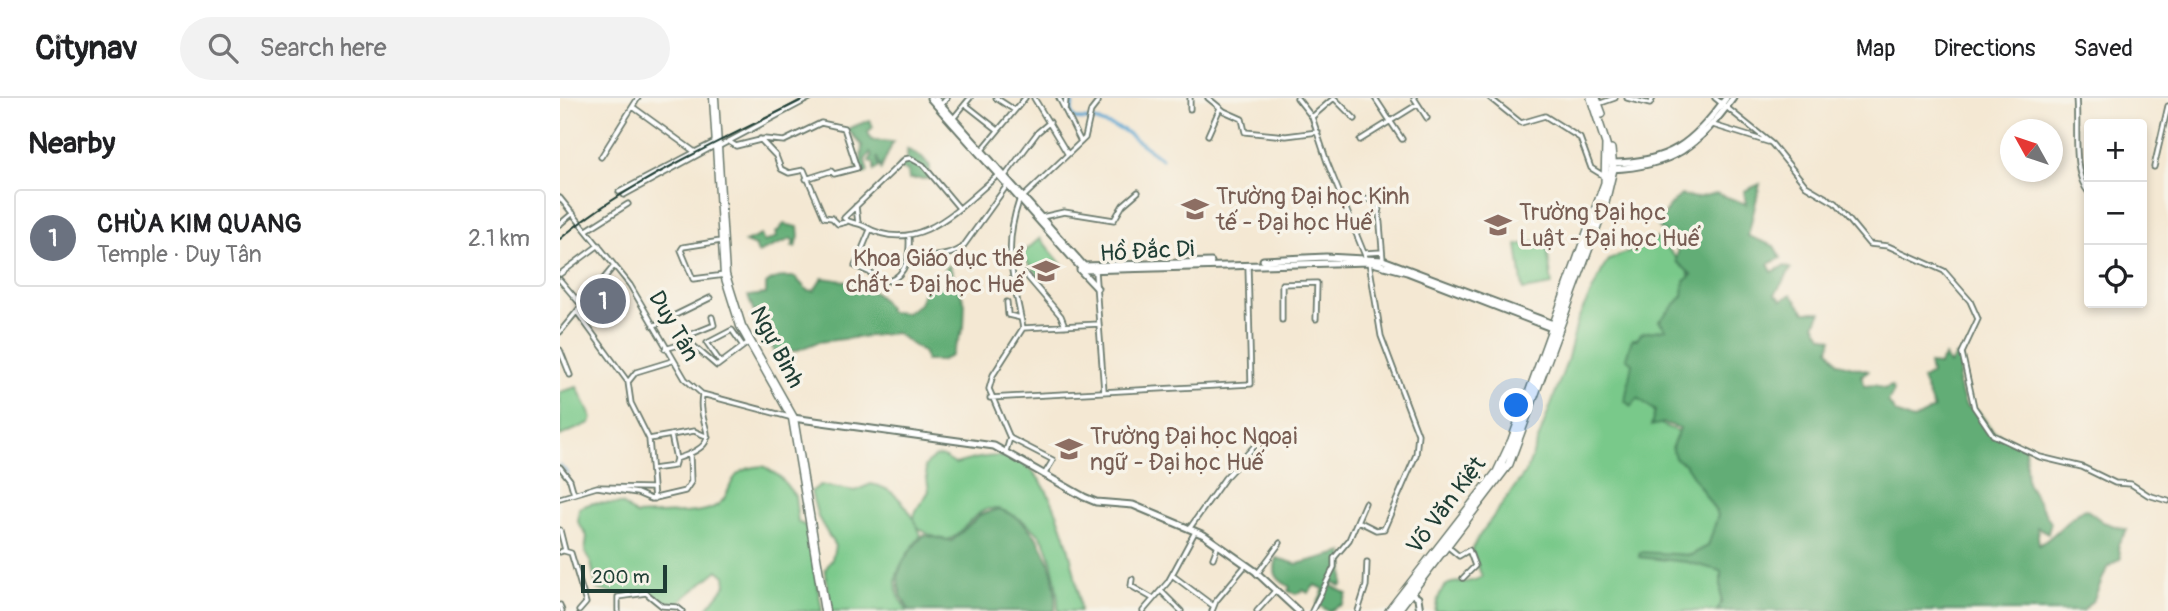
<!DOCTYPE html>
<html lang="en">
<head>
<meta charset="utf-8">
<style>
	:root { --surface:#fff; --page:#f2f2f2; --text:#202124; --muted:#757577; --line:#e0e0e0; --accent:#c8321e }
	body { margin:0; font-family:Pangolin,sans-serif; background:var(--page); color:var(--text) }
	.controls { position:absolute; right:21px; top:21px; display:grid; overflow:hidden; border-radius:7px; box-shadow:0 4px 10px #0003 }
	.controls button { width:63px; height:63px; display:grid; place-items:center; padding:0; border:0; border-bottom:2px solid var(--line); background:var(--surface); color:var(--text); font:35px sans-serif }
	.compass { position:absolute; left:1440px; top:21px; width:63px; height:63px; border-radius:50%; background:var(--surface); box-shadow:0 4px 10px #0003; rotate:310deg }
	.scale { position:absolute; left:21px; bottom:18px; width:86px; box-sizing:border-box; padding-left:7px; border:4px solid #1f3d34; border-top:0; font-size:19px; line-height:24px; white-space:nowrap; color:#1f3d34; -webkit-text-stroke:5px #f7f3e8; paint-order:stroke }
	.you { position:absolute; left:957px; top:308px; width:24px; height:24px; margin:-18px; border:5px solid #fff; border-radius:50%; background:#1a73e8; box-shadow:0 0 0 10px #1a73e833 }
	.badge { display:grid; place-items:center; width:46px; height:46px; border-radius:50%; background:var(--accent); color:#fff; font-size:23px; font-weight:700 }
	.pin { position:absolute; translate:-50% -50%; border:4px solid #fff; box-shadow:0 2px 7px #0006 }
	.list { margin:0; padding:0; list-style:none }
	h2 { display:flex; justify-content:space-between; align-items:center; height:91px; margin:0; padding:0 28px; font-size:30px }
	h2 small { font-size:23px; font-weight:400; color:var(--muted) }
	.list li { display:grid; grid-template-columns:46px 1fr auto; gap:21px; align-items:center; box-sizing:border-box; height:98px; margin:0 14px 14px; padding:0 14px; border:2px solid var(--line); border-radius:7px }
	.list b { display:block; font-size:26px; white-space:nowrap }
	.list p { margin:0; font-size:23px; white-space:nowrap; color:var(--muted) }
	.list em { font-size:23px; font-style:normal; color:var(--muted) }
	.icon { flex:none; width:38px; height:38px; fill:none; stroke:currentColor; stroke-width:2; stroke-linecap:round; stroke-linejoin:round }
	.map { position:relative; flex:none; width:1608px; height:513px; overflow:hidden }
	header { display:flex; align-items:center; gap:42px; box-sizing:border-box; height:98px; padding:0 35px; background:var(--surface); border-bottom:2px solid var(--line) }
	header strong { font-size:33px }
	nav { display:flex; gap:38px; margin-inline-start:auto; font-size:24px }
	.search { width:490px; height:63px; background:var(--page); display:flex; align-items:center; gap:18px; box-sizing:border-box; padding:0 24px; border-radius:38px; color:var(--muted); font-size:26px }
	main { display:flex }
	aside { flex:1; background:var(--surface) }
	.map>svg:first-child { display:block }
</style>
</head>
<body>
<header>
<strong>Citynav</strong>
<div class="search"><svg class="icon" aria-label="search" viewBox="0 0 24 24"><circle cx="10" cy="10" r="6"/><path d="M15 15l6 6"/></svg>Search here</div>
<nav><a>Map</a><a>Directions</a><a>Saved</a></nav>
</header>
<main>
<aside>
<h2>Nearby<small></small></h2>
<ul class="list">
<li><span class="badge" style="background:#6b7280">1</span><div><b>CHÙA KIM QUANG</b><p>Temple · Duy Tân</p></div><em>2.1 km</em></li>
</ul>
</aside>
<div class="map">
<svg width="1608" height="513" viewBox="0 0 1608 513">
	<rect width="100%" height="100%" fill="#f7f3e8"/>
	<filter id="ink" filterUnits="userSpaceOnUse"><feTurbulence type="fractalNoise" baseFrequency=".0143" numOctaves="2"/><feDisplacementMap in="SourceGraphic" scale="14" xChannelSelector="R" yChannelSelector="G"/><feConvolveMatrix kernelMatrix="1 2 1 2 8 2 1 2 1" color-interpolation-filters="sRGB"/></filter>
	<filter id="wash" filterUnits="userSpaceOnUse"><feTurbulence type="fractalNoise" baseFrequency=".00686" numOctaves="4" result="noise"/><feDisplacementMap in="SourceGraphic" scale="28" xChannelSelector="R" yChannelSelector="G"/><feGaussianBlur stdDeviation="1.57" result="paint"/><feColorMatrix in="noise" values="0 0 0 0 0 0 0 0 0 0 0 0 0 0 0 0 0 1.4 0 .05"/><feComposite in="paint" operator="in"/></filter>
	<g filter="url(#wash)">
		<rect width="100%" height="100%" fill="#f4e8d3"/>
		<path fill="#79c98a" stroke="#4c835f" stroke-width="2" d="M480,140L502,167L484,183L461,157Z
			M1098,140L1127,172L1132,186L1093,311C1097,328 1104,328 1119,333L1157,409L1161,426L1158,461L1169,513H875C884,469 898,493 922,479L912,452L917,441L967,372L1007,263L1018,221L1044,169L1049,162Z
			M986,142L992,187L963,192L957,147Z
			M17,289L32,320L30,325L0,338V294Z
			M382,358L395,366C412,361 434,355 453,360C496,374 517,474 520,513H498C499,497 492,457 484,443C475,429 443,405 425,412C409,418 403,437 387,442C376,440 347,431 356,413C359,406 365,400 369,393L365,368L374,359Z
			M203,368L219,378L235,398L238,424L248,429L262,513H145L166,487L165,478L158,472L118,505L101,503L89,491L55,496L37,491L31,465L25,454L27,438L18,424L19,410L32,405L62,406L76,417C95,415 137,417 152,410C179,398 159,371 203,368Z
			M311,386C337,390 352,414 361,437C342,465 323,482 348,513H271L265,472L272,461L275,448L258,419L251,394L260,387L295,393Z"/>
		<path fill="#62ad76" stroke="#407555" stroke-width="2" d="M310,22L313,29L308,34L311,42L333,44L321,71L317,59L319,69L314,73V66L309,63L312,58L310,55L305,62L308,74L304,76L295,69L301,63L302,47L287,31Z
			M347,51L362,59L370,68L368,81H349L348,73L338,70L340,65L347,64Z
			M1200,86L1188,138L1214,148L1221,160L1208,166L1212,174L1225,168L1231,171L1215,196L1222,202L1231,196L1245,214H1261L1255,226L1262,238L1272,241L1269,251L1278,265L1308,273L1302,277L1304,288L1315,287L1324,291L1332,288L1334,293L1328,304L1336,315L1352,322L1374,311L1362,282L1371,276L1369,266L1379,267L1385,258L1390,266L1397,257L1402,261L1398,286L1406,308L1419,314L1433,333L1465,349L1467,385L1491,425L1488,435L1477,429L1479,447C1496,438 1511,416 1526,411L1543,424L1567,432L1558,446L1561,460L1547,470L1534,501L1523,513H1157L1161,506V473L1127,464L1079,459L1080,454L1131,457L1148,448L1158,417L1125,366L1115,360L1112,348L1120,330L1104,325L1091,328L1095,313L1078,300L1071,308L1065,303L1072,265L1066,260L1072,241H1077L1082,235L1106,231L1099,223L1123,198L1124,183L1132,177L1116,163L1118,152L1098,128L1109,108L1121,97L1136,100L1156,95L1186,106L1184,93Z
			M224,126L238,129L239,139L235,149H232L234,143L231,141L198,155L195,148L185,144L201,137L204,144L217,139L216,135Z
			M389,167L405,205L404,229L391,258L380,263H366L364,255L336,235L258,244L235,253L215,254L197,222L202,218L199,213L194,214L188,198L206,196V186C215,178 223,179 235,179L247,192L254,193L262,180C290,183 318,187 330,214L346,215L359,206L367,183L378,188L386,184L384,171Z
			M439,411C481,426 498,471 495,513H350C328,482 339,463 364,437L392,443L420,417Z
			M784,454L783,486L781,488L773,484L770,487L787,496L783,506L769,513L757,506L764,491L755,487L748,495L743,492L736,496L728,493L730,489C716,481 712,476 717,460L737,466Z"/>
		<g fill="none" stroke-linecap="round" stroke-linejoin="round">
			<path stroke="#58a5d1" stroke-width="2" d="M0,366L8,376"/>
			<path stroke="#58a5d1" stroke-width="3.5" d="M513,0L511,16L515,21L534,22L563,32L602,61"/>
		</g>
	</g>
	<g filter="url(#ink)">
		<g fill="none" stroke-linecap="round" stroke-linejoin="round">
			<g stroke="#6a796c" stroke-width="7">
				<path id="minor" d="M436,0L453,11
					M474,0L507,55
					M499,0L521,44
					M648,0L664,13L682,21L685,34L726,38L758,34
					M737,0L752,19L767,64L806,160
					M774,0L795,21
					M815,0L842,41
					M854,0L867,20
					M930,0L961,25L985,18L1020,40L1031,70L1044,78
					M1067,0L1090,6L1093,0
					M1155,0L1212,46L1246,88L1275,105L1309,146L1328,148L1384,173L1410,203L1418,221L1402,255L1414,309L1433,337L1480,359L1522,369L1555,385L1571,386L1588,397L1608,403
					M1516,0C1519,28 1511,74 1529,95
					M405,6L438,32
					M1038,6L1055,0
					M381,7L387,0
					M630,11V0
					M505,12L506,0
					M752,19L774,0
					M392,22L410,0
					M1153,27L1208,44
					M648,37L660,10
					M200,41L216,58L221,71L229,75L244,72L264,119L272,120L278,126L286,124
					M800,42L858,6
					M168,43L176,48L204,41L224,43L261,25L284,30L297,70L274,76L271,73L246,81
					M158,49L250,0
					M422,52L465,0
					M135,54L155,44
					M41,59L78,0
					M1594,69L1608,8
					M445,78L478,34L490,24
					M59,94L135,54L73,9
					M64,97L156,47
					M0,100L70,187L125,281L142,296L233,320
					M782,100L818,102L823,162
					M296,108L298,125
					M399,110L363,67L350,60L345,61L284,120C290,126 297,124 304,128C357,159 399,110 437,78
					M482,119L504,114L554,122L563,107L578,94
					M0,126L13,115
					M27,132L68,106
					M310,132L295,168L329,183C347,177 350,155 349,139
					M161,143L123,149L121,152L133,181L165,177
					M350,154C366,161 388,159 402,150L448,86
					M805,155L822,154
					M535,173L544,293
					M0,176L39,147
					M465,176L501,218L505,228
					M0,182L22,208
					M447,204L448,217L461,220
					M17,214L68,284L71,305L89,341L94,401
					M722,222V186L757,185L756,221
					M93,228L150,200
					M463,230L539,226
					M0,234L54,168
					M128,243L127,238L154,227L152,219
					M105,251L129,244L157,268L189,244
					M0,252L10,277
					M161,265L147,245L172,232L183,248
					M68,284L76,274L112,263
					M430,300L691,286L688,168
					M111,337L116,361C170,343 136,332 142,297
					M450,340L493,362L484,377
					M89,341L134,333L148,339
					M446,353L450,340L429,291L433,277L463,230C454,182 442,152 459,103L525,40L531,13L538,4
					M0,369L10,382L14,396
					M92,371L114,368L116,361
					M38,389L91,390
					M0,400L37,389L77,395L91,401L125,393L131,384L130,357
					M798,423L816,432L824,431L856,357L858,336L821,238L809,164
					M629,431L665,380L700,342
					M0,432L5,452L0,454
					M887,448L899,458L909,452L915,468L903,480
					M4,453L11,455L26,505L19,513
					M653,460L658,447
					M697,476L720,445
					M612,477L652,507
					M572,481L571,488L592,500
					M601,493L621,513
					M0,507L2,513
					M58,513V499L86,495L102,508L117,509L122,513
					M583,513L608,484L635,434
					M652,513L656,503L686,467
					M697,513L714,494
					M752,513L774,469V460L789,442L805,405
					M798,513L806,488L807,464"/>
			</g>
			<g stroke="#6a796c" stroke-width="9">
				<path id="tertiary" d="M370,0L523,172L809,164L847,174L994,231
					M375,0L524,168L651,164
					M1051,65C1109,65 1134,45 1166,0
					M1051,71C1113,68 1137,49 1173,0
					M703,162L766,159L823,162L996,227
					M520,172L537,190
					M233,320L434,348L524,399L536,404L573,407L644,437L695,473L738,513
					M851,495L858,500L860,513"/>
			</g>
			<g stroke="#6a796c" stroke-width="10">
				<path id="primary" d="M1036,0L1042,16
					M829,513L937,374L952,342L1045,85L1046,46L1031,0
					M837,513L949,366L1044,109L1053,71L1051,51"/>
			</g>
			<g stroke="#6a796c" stroke-width="11">
				<path id="trunk" d="M154,0L165,177L181,228L233,320L265,513"/>
			</g>
			<use href="#minor" stroke="#fff" stroke-width="3.5"/>
			<use href="#tertiary" stroke="#fff" stroke-width="5"/>
			<use href="#primary" stroke="#fff" stroke-width="7"/>
			<use href="#trunk" stroke="#fff" stroke-width="8"/>
			<path stroke="#1f3d34" stroke-width="2" d="M0,141C65,84 168,40 246,0"/>
		</g>
	</g>
	<defs>
		<g id="university-bare" transform="scale(2.1)"><path d="M0-5L7-2L0 1L-7-2ZM-4 1L0 2.5L4 1V4Q0 6-4 4Z" fill="#8d6e63" stroke="#f7f3e8" stroke-width="2.5" paint-order="stroke"/></g>
	</defs>
	<g fill-rule="evenodd">
		<use href="#university-bare" x="635" y="111"/>
		<use href="#university-bare" x="938" y="127"/>
		<use href="#university-bare" x="486" y="173"/>
		<use href="#university-bare" x="509" y="351"/>
	</g>
	<g text-anchor="middle" dominant-baseline="central" stroke-width="7" stroke-linejoin="round" paint-order="stroke">
		<g font-size="23" fill="#785e54" stroke="#f7f3e8" text-anchor="start">
			<text x="656" y="98">Trường Đại học Kinh<tspan x="656" dy="26">tế - Đại học Huế</tspan></text>
			<text x="959" y="114">Trường Đại học<tspan x="959" dy="26">Luật - Đại học Huế</tspan></text>
			<text x="465" y="160" text-anchor="end">Khoa Giáo dục thể<tspan x="465" dy="26">chất - Đại học Huế</tspan></text>
			<text x="530" y="338">Trường Đại học Ngoại<tspan x="530" dy="26">ngữ - Đại học Huế</tspan></text>
		</g>
		<g font-size="23" fill="#1f3d34" stroke="#f7f3e8">
			<text transform="translate(587 153) rotate(-3)">Hồ Đắc Di</text>
			<text transform="translate(114 228) rotate(60)">Duy Tân</text>
			<text transform="translate(217 249) rotate(62)">Ngự Bình</text>
			<text transform="translate(886 407) rotate(-53)">Võ Văn Kiệt</text>
		</g>
	</g>
</svg>
<div class="controls">
<button>+</button>
<button>−</button>
<button><svg class="icon" aria-label="locate" viewBox="0 0 24 24"><circle cx="12" cy="12" r="6"/><path d="M12 2v4M12 18v4M2 12h4M18 12h4"/></svg></button>
</div>
<svg class="compass" viewBox="-18 -18 36 36"><path d="M0-13l5 13h-10z" fill="#e53935"/><path d="M0 13l5-13h-10z" fill="#757577"/></svg>
<div class="scale">200 m</div>
<div class="you"></div>
<div class="pin badge" style="left:43px;top:203px;background:#6b7280">1</div>
</div>
</main>
</body>
</html>
